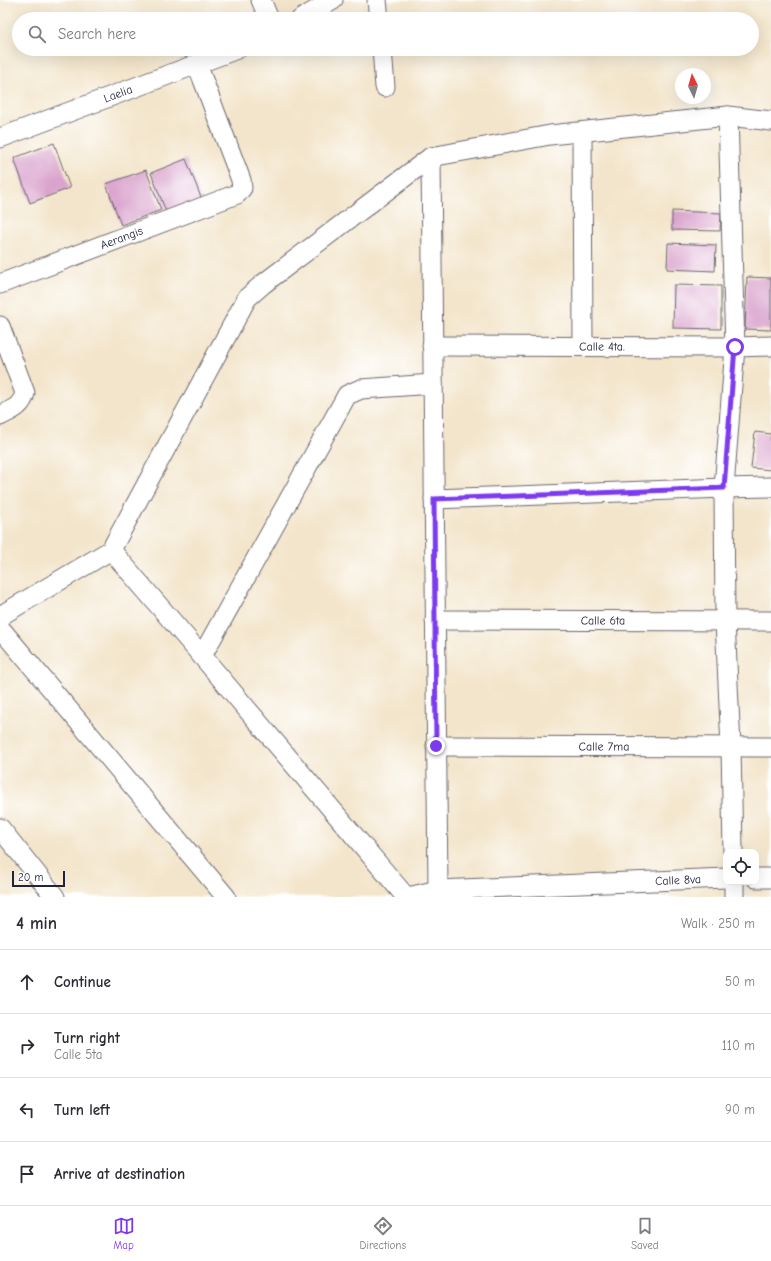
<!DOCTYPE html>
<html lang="en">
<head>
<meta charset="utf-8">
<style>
	:root { --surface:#fff; --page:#f7f7f7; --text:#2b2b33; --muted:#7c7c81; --line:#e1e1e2; --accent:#7c3aed }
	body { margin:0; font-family:"Comic Neue",sans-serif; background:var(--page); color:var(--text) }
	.controls { position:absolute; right:12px; bottom:12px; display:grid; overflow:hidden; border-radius:8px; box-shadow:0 4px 16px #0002 }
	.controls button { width:36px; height:36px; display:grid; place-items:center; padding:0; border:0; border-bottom:1px solid var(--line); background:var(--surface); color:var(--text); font:20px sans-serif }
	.compass { position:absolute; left:675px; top:68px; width:36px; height:36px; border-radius:50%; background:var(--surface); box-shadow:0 4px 16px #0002; rotate:355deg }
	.scale { position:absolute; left:12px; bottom:10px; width:53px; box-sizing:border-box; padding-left:4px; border:2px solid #22223b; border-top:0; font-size:11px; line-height:14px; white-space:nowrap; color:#22223b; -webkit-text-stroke:3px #fff; paint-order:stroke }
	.stop { position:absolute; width:12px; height:12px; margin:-9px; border:3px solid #7c3aed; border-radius:50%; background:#fff }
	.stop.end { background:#7c3aed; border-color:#fff; box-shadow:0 1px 4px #0008 }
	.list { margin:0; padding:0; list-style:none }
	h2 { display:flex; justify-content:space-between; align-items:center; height:52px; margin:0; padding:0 16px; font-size:17px }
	h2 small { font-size:13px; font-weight:400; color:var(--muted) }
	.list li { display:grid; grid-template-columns:26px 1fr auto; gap:12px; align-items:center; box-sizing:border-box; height:64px; padding:0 16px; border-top:1px solid var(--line) }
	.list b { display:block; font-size:15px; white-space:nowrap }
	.list p { margin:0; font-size:13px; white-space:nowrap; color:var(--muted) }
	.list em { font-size:13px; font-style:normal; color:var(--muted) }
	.icon { flex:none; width:22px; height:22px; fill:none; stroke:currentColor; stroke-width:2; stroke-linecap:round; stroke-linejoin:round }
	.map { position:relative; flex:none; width:771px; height:897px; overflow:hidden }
	.search { position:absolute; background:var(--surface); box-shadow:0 4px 16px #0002; left:12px; right:12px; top:12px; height:44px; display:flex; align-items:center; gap:10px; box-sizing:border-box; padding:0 14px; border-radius:22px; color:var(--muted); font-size:15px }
	.sheet { height:308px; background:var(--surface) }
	nav { display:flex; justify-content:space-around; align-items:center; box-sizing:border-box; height:56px; border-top:1px solid var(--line); background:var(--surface); font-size:11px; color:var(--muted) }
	nav a { display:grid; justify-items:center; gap:2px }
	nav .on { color:var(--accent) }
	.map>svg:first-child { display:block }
</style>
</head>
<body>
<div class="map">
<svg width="771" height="897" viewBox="0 0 771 897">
	<rect width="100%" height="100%" fill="#fff"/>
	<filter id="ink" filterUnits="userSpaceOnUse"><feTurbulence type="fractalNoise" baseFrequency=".025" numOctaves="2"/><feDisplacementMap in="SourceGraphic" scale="8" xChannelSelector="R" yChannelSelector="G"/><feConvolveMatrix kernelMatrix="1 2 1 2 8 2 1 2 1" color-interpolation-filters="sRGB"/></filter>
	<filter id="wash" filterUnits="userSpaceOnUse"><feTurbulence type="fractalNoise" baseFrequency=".012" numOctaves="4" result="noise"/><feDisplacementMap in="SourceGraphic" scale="16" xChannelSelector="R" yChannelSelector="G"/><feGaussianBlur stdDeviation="0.9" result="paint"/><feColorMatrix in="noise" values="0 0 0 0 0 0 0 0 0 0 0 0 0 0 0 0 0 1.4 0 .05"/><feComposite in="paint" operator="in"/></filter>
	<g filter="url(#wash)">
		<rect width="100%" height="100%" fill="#f3e5cb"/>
		<g id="blocks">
			<path fill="#daa4ce" d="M54,143L70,188L30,203L14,158Z
				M186,159L202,200L167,214L151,173Z
				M146,170L161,210L121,225L106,184Z
				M672,211L721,213L720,231L672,230Z
				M668,243L716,245L715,271L667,269Z
				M747,277L771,278V330L745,329Z
				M674,285L721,286V329L673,328Z
				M755,432L771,434V470L751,468Z"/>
		</g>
	</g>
	<g filter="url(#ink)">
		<use href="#blocks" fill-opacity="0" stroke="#6b666d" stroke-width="1"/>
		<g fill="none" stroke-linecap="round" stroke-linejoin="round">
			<g stroke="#6b666d" stroke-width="21">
				<g id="minor">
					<path d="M261,0L269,19"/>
					<path d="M377,0L379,19"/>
					<path d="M301,19L333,0"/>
					<path d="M382,49L385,87"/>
					<path d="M728,116L735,347L724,488L725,621L731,747L733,852"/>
					<path d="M582,132L583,346"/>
					<path id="s1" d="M0,138L237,49"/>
					<path d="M431,157L438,890"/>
					<path id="s2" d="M0,284L237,194L242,188L241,180L197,64"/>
					<path d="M0,326L25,393C22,407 11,410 0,416"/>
					<path id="s3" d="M432,346L735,347L771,346"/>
					<path d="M434,499L724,488L771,487"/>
					<path d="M111,550L202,656L406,897"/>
					<path d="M0,616L111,550L247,298L263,284L431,157L550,135L728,116L771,121"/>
					<path id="s4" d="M435,620L771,621"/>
					<path d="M0,628L226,897"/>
					<path d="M202,656L347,395L361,389L433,384"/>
					<path id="s5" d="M436,746L771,747"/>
					<path d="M0,828L55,897"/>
					<path d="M756,878H771"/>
					<path id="s6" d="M408,897L438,890L726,878"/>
					<path d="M734,897V882"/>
				</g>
			</g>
			<use href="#minor" stroke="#fff" stroke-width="19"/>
		</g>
	</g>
	<g fill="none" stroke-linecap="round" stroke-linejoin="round" filter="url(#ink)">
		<path stroke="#7c3aed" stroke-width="5" d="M436,746L434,499L724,488L735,347"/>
	</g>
	<g text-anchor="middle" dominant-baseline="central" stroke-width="3" stroke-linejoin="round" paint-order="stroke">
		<g font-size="12" fill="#22223b" stroke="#fff">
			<text stroke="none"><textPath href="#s1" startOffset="126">Laelia</textPath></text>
			<text stroke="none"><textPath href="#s2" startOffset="130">Aerangis</textPath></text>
			<text stroke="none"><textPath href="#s3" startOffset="170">Calle 4ta.</textPath></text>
			<text stroke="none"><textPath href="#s4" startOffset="168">Calle 6ta</textPath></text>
			<text stroke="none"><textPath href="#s5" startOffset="168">Calle 7ma</textPath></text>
			<text stroke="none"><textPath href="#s6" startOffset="271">Calle 8va</textPath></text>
		</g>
	</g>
</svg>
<div class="controls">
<button><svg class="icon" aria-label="locate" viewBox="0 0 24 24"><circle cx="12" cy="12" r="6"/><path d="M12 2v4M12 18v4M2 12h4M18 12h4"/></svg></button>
</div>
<svg class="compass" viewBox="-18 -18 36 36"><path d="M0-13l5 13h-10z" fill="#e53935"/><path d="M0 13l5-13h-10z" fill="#7c7c81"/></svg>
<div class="scale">20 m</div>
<div class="stop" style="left:735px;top:347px"></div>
<div class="stop end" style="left:436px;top:746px"></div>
<div class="search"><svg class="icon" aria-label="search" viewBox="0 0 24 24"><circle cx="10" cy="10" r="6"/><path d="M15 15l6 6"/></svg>Search here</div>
</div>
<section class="sheet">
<h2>4 min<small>Walk · 250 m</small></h2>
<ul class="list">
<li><svg class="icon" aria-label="ahead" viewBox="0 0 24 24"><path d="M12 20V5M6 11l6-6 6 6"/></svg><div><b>Continue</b></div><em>50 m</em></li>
<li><svg class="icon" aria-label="right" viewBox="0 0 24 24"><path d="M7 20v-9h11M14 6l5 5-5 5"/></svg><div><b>Turn right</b><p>Calle 5ta</p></div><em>110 m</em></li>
<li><svg class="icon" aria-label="left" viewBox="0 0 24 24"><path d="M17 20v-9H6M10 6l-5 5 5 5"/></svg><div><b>Turn left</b></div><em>90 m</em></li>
<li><svg class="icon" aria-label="arrive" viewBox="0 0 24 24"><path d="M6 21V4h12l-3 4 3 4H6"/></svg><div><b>Arrive at destination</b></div></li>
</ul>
</section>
<nav>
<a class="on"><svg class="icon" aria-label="map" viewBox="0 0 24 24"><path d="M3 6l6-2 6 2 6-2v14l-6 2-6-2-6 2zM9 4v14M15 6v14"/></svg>Map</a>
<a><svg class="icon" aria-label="directions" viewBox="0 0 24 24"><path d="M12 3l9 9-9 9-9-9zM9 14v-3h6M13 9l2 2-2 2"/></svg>Directions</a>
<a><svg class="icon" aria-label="saved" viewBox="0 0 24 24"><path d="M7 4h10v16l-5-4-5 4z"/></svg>Saved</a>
</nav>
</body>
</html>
